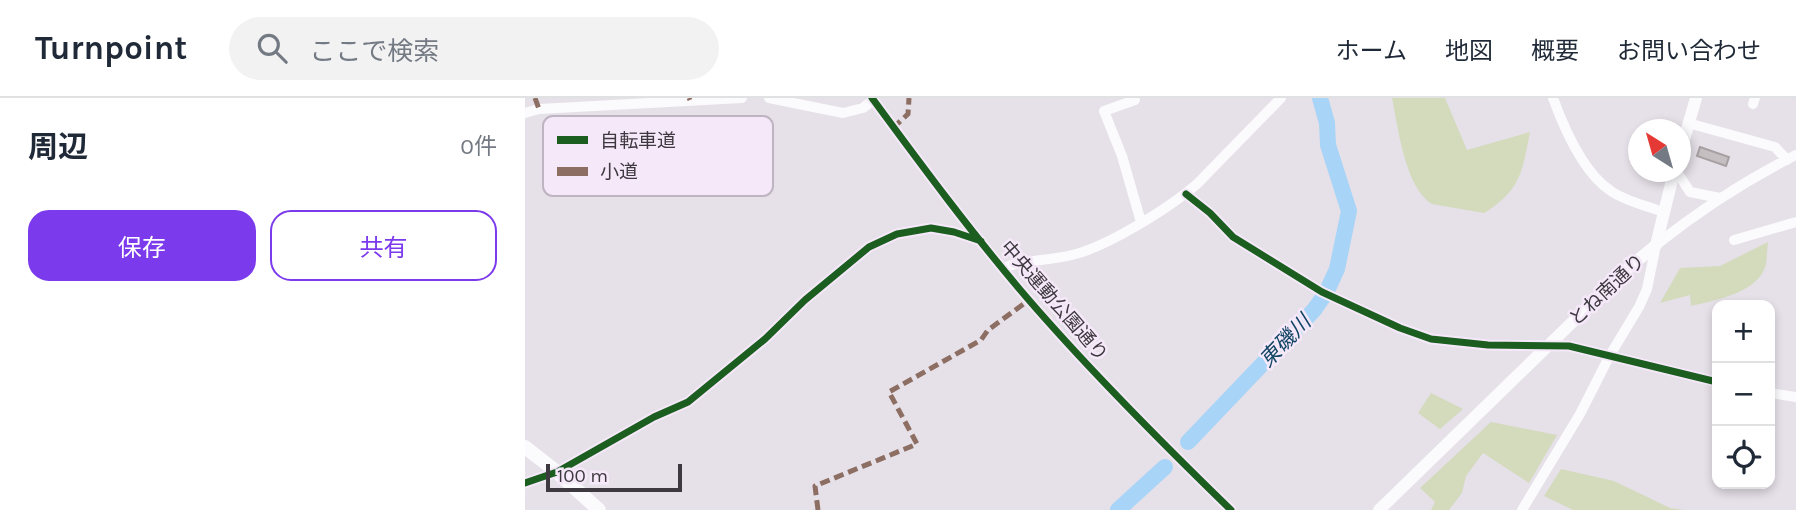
<!DOCTYPE html>
<html lang="ja">
<head>
<meta charset="utf-8">
<style>
	:root { --surface:#fff; --page:#f2f2f3; --text:#1f2937; --muted:#747a83; --line:#e0e1e3; --accent:#7c3aed }
	body { margin:0; font-family:Karla,"Noto Sans JP",sans-serif; background:var(--page); color:var(--text) }
	.controls { position:absolute; right:21px; bottom:21px; display:grid; overflow:hidden; border-radius:14px; box-shadow:0 4px 10px #0003 }
	.controls button { width:63px; height:63px; display:grid; place-items:center; padding:0; border:0; border-bottom:2px solid var(--line); background:var(--surface); color:var(--text); font:35px sans-serif }
	.compass { position:absolute; left:1103px; top:21px; width:63px; height:63px; border-radius:50%; background:var(--surface); box-shadow:0 4px 10px #0003; rotate:323deg }
	.scale { position:absolute; left:21px; bottom:18px; width:136px; box-sizing:border-box; padding-left:7px; border:4px solid #3e3940; border-top:0; font-size:19px; line-height:24px; white-space:nowrap; color:#3e3940; -webkit-text-stroke:5px #f5e9f9; paint-order:stroke }
	.list { margin:0; padding:0; list-style:none }
	h2 { display:flex; justify-content:space-between; align-items:center; height:91px; margin:0; padding:0 28px; font-size:30px }
	h2 small { font-size:23px; font-weight:400; color:var(--muted) }
	.actions { display:flex; gap:14px; padding:21px 28px }
	.actions a { flex:1; padding:16px 0; border:2px solid var(--accent); border-radius:21px; text-align:center; font-size:24px; color:var(--accent) }
	.actions .main { background:var(--accent); color:#fff }
	.icon { flex:none; width:38px; height:38px; fill:none; stroke:currentColor; stroke-width:2; stroke-linecap:round; stroke-linejoin:round }
	.map { position:relative; flex:none; width:1271px; height:412px; overflow:hidden }
	header { display:flex; align-items:center; gap:42px; box-sizing:border-box; height:98px; padding:0 35px; background:var(--surface); border-bottom:2px solid var(--line) }
	header strong { font-size:33px }
	nav { display:flex; gap:38px; margin-inline-start:auto; font-size:24px }
	.search { width:490px; height:63px; background:var(--page); display:flex; align-items:center; gap:18px; box-sizing:border-box; padding:0 24px; border-radius:38px; color:var(--muted); font-size:26px }
	main { display:flex }
	aside { flex:1; background:var(--surface) }
	.map>svg:first-child { display:block }
</style>
</head>
<body>
<header>
<strong>Turnpoint</strong>
<div class="search"><svg class="icon" aria-label="search" viewBox="0 0 24 24"><circle cx="10" cy="10" r="6"/><path d="M15 15l6 6"/></svg>ここで検索</div>
<nav><a>ホーム</a><a>地図</a><a>概要</a><a>お問い合わせ</a></nav>
</header>
<main>
<aside>
<h2>周辺<small>0件</small></h2>
<ul class="list">
</ul>
<div class="actions"><a class="main">保存</a><a>共有</a></div>
</aside>
<div class="map">
<svg width="1271" height="412" viewBox="0 0 1271 412">
	<rect width="100%" height="100%" fill="#e6e0e8"/>
	<path fill="#d3dbbc" d="M867,0H920L942,52L1005,34C997,74 996,92 959,115L907,106C880,90 873,29 867,0Z
		M1243,144C1242,151 1242,159 1241,166C1234,195 1190,202 1166,208L1165,197L1135,205L1155,170L1195,168Z
		M906,295L938,311L915,331L893,315Z
		M966,324L1032,337L1004,385L958,355L941,378L937,395L924,412H906L910,404L895,390Z
		M1036,371L1089,383L1145,410L1159,412H1048L1019,398Z"/>
	<g fill="none" stroke-linecap="round" stroke-linejoin="round">
		<path stroke="#a8d4f7" stroke-width="16" d="M663,344L789,212L801,195L812,171L824,113L803,47L802,25L795,0
			M593,412L640,369"/>
	</g>
	<path fill="#c5bfc1" stroke="#a6a0a2" stroke-width="2" d="M1175,49L1204,59L1201,68L1172,58Z"/>
	<g fill="none" stroke-linecap="round" stroke-linejoin="round">
		<path stroke="#fbfafc" stroke-width="10" d="M244,0L318,15L338,10L348,2
			M347,0C397,68 448,137 503,201C567,275 636,344 706,412
			M609,0L610,2L579,13L597,58L616,124
			M1028,0C1039,30 1058,75 1086,93C1100,103 1122,108 1138,114
			M1228,6L1230,0
			M0,15L14,11L217,0
			M1163,25L1250,49L1262,62
			M1152,74L1165,94L1195,100
			M661,96L685,115L708,139L797,194L875,230L906,241L963,247L1044,248L1192,284
			M1209,142L1271,124
			M478,170C500,161 524,163 547,157C582,149 646,109 673,85L756,0
			M1245,295L1271,299
			M0,385L32,374L129,319L163,304L240,241L280,202L344,149L372,136L406,130L429,134L456,143
			M997,412L1055,316L1085,257L1114,209L1122,191L1131,147C1175,112 1221,82 1271,57"/>
		<path stroke="#fbfafc" stroke-width="12" d="M1156,52L1171,0
			M854,412L1100,173L1131,147L1149,74"/>
		<path stroke="#fbfafc" stroke-width="14" d="M0,349L32,374L74,412"/>
		<path stroke="#8d6e63" stroke-width="5" stroke-dasharray="10 5" stroke-linecap="butt" d="M10,0L14,11
			M164,0L165,2
			M368,30L383,16L384,0
			M293,412L290,388L392,346L364,294L456,242L463,232L504,202"/>
		<g stroke="#f5e9f9" stroke-width="11">
			<path id="cycleway" d="M347,0C397,68 448,137 503,201C567,275 636,344 706,412
				M661,96L685,115L708,139L797,194L875,230L906,241L963,247L1044,248L1192,284
				M0,385L32,374L129,319L163,304L240,241L280,202L344,149L372,136L406,130L429,134L456,143"/>
		</g>
		<use href="#cycleway" stroke="#1b5e20" stroke-width="7"/>
	</g>
	<g text-anchor="middle" dominant-baseline="central" stroke-width="5" stroke-linejoin="round" paint-order="stroke">
		<g font-size="19" fill="#3e3940" stroke="#f5e9f9">
			<text transform="translate(1082 192) rotate(-43)">とね南通り</text>
			<text transform="translate(529 203) rotate(49)">中央運動公園通り</text>
		</g>
		<g font-size="21" font-style="italic" fill="#134665" stroke="#f5e9f9">
			<text transform="translate(760 243) rotate(-46)">東磯川</text>
		</g>
	</g>
	<rect x="18" y="18" width="230" height="80" rx="10" fill="#f5e9f9" stroke="#beb4c2" stroke-width="2"/>
	<rect x="32" y="38" width="31" height="8" fill="#1b5e20"/>
	<rect x="32" y="69" width="31" height="9" fill="#8d6e63"/>
	<g font-size="19" fill="#3e3940">
		<text x="75" y="49">自転車道</text>
		<text x="75" y="80">小道</text>
	</g>
</svg>
<div class="controls">
<button>+</button>
<button>−</button>
<button><svg class="icon" aria-label="locate" viewBox="0 0 24 24"><circle cx="12" cy="12" r="6"/><path d="M12 2v4M12 18v4M2 12h4M18 12h4"/></svg></button>
</div>
<svg class="compass" viewBox="-18 -18 36 36"><path d="M0-13l5 13h-10z" fill="#e53935"/><path d="M0 13l5-13h-10z" fill="#747a83"/></svg>
<div class="scale">100 m</div>
</div>
</main>
</body>
</html>
